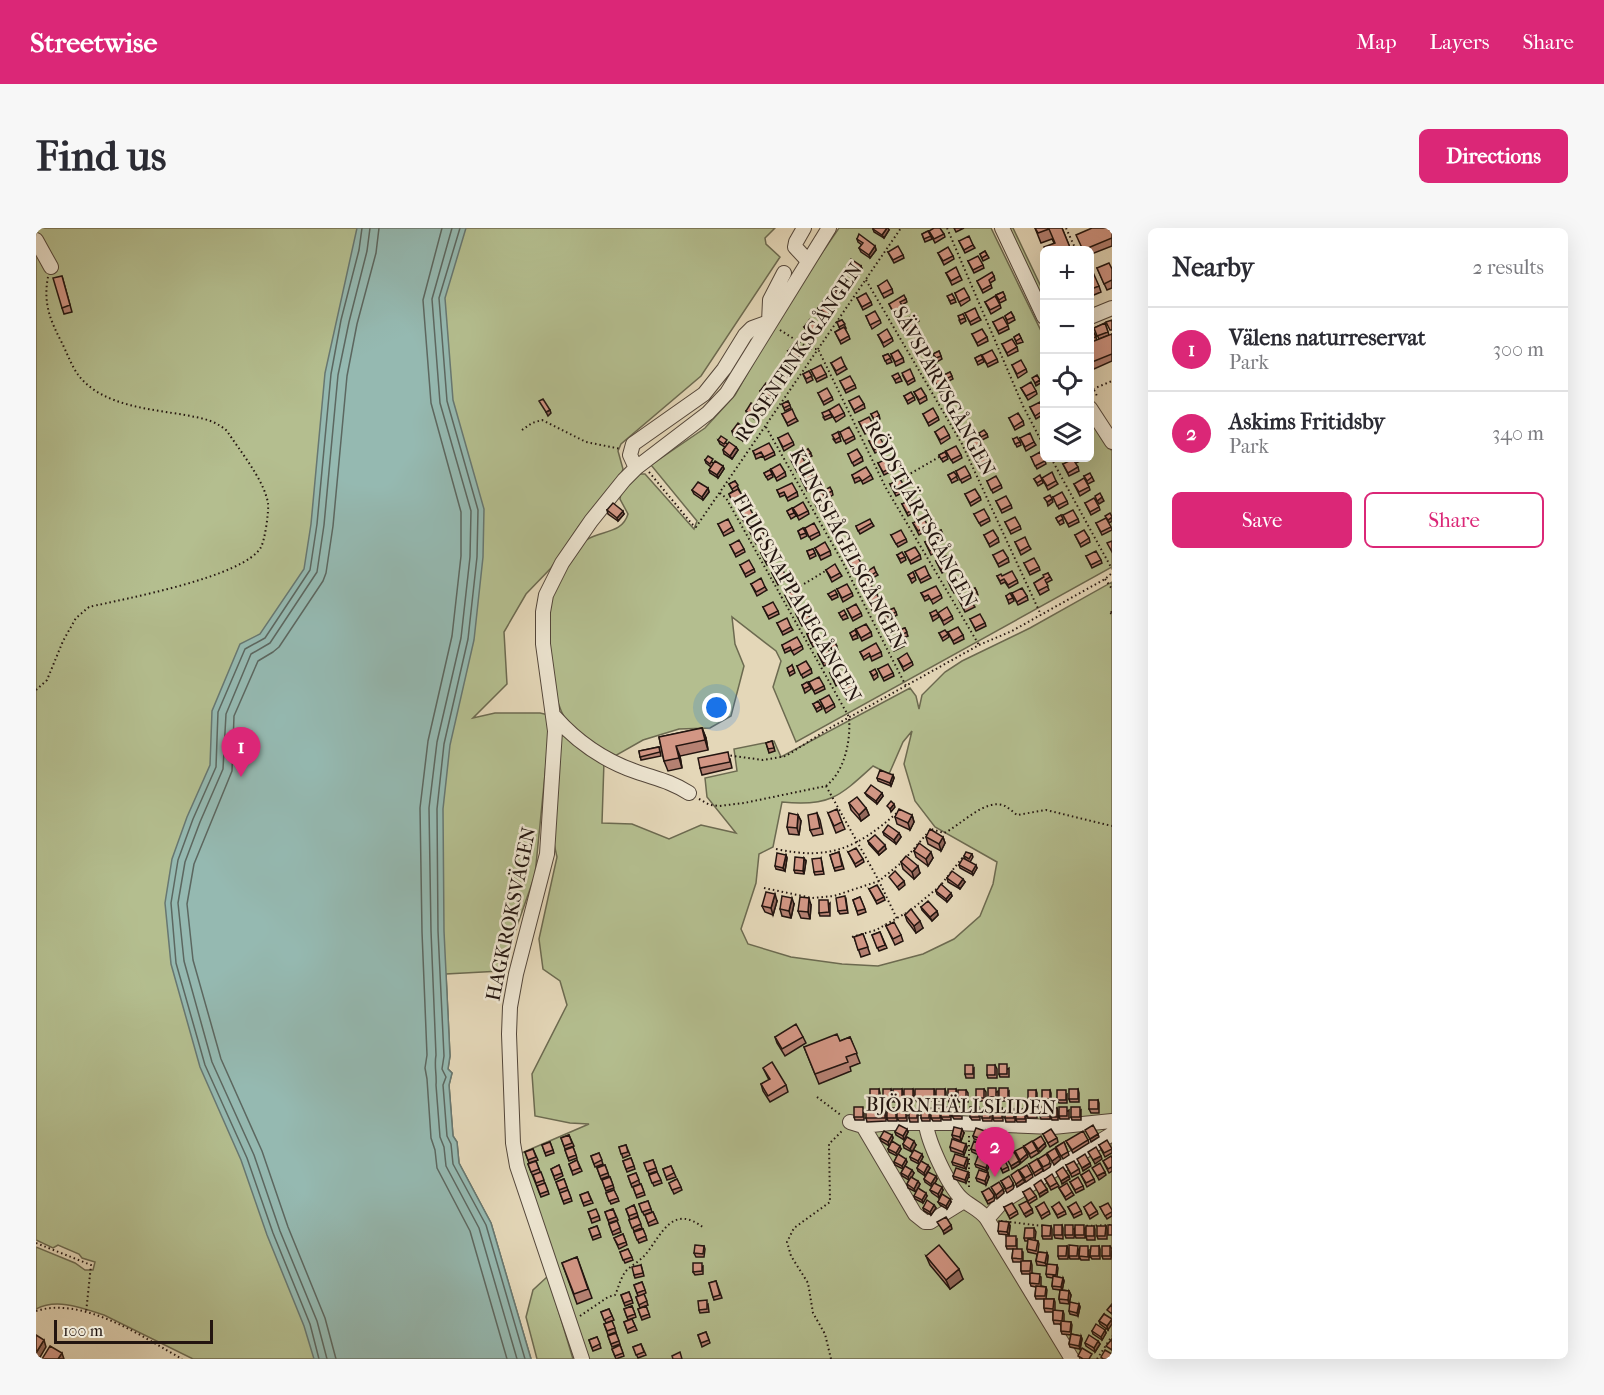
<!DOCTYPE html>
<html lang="en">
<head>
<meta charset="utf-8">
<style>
	:root { --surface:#fff; --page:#f7f7f7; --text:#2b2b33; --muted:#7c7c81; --line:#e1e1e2; --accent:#db2777 }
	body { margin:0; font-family:"IM FELL French Canon",serif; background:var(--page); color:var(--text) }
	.controls { position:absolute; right:18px; top:18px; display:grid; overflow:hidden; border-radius:9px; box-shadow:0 6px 24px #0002 }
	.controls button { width:54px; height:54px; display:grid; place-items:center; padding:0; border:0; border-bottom:2px solid var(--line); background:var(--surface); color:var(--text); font:30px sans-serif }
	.scale { position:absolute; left:18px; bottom:15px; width:159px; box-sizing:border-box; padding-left:6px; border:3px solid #231510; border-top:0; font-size:16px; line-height:21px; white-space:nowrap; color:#231510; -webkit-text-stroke:4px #ede5d1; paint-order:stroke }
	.you { position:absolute; left:681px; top:480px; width:21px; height:21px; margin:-15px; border:4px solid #fff; border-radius:50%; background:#1a73e8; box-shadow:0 0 0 9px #1a73e833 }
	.badge { display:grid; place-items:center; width:39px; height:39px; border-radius:50%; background:var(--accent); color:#fff; font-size:20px; font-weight:700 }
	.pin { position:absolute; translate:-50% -50px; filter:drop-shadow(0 2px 3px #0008) }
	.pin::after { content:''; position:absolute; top:32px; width:21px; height:18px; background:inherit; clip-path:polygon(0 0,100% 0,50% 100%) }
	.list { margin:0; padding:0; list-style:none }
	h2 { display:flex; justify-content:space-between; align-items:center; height:78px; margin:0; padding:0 24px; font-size:26px }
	h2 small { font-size:20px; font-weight:400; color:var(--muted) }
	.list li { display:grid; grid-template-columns:39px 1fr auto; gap:18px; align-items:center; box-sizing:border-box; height:84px; padding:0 24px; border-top:2px solid var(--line) }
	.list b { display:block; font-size:22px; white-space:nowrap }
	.list p { margin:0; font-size:20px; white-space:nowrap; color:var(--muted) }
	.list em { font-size:20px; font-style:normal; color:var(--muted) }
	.actions { display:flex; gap:12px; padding:18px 24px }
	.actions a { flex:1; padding:14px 0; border:2px solid var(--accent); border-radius:9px; text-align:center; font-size:21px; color:var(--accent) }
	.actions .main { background:var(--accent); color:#fff }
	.icon { flex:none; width:33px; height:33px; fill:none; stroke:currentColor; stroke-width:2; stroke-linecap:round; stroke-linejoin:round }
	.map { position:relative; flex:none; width:1076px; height:1131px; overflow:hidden; border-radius:9px }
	header { display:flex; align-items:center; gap:36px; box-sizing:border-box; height:84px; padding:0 30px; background:var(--accent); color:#fff }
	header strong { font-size:28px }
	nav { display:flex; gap:33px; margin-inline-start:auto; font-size:21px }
	.intro { display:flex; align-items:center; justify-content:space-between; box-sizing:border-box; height:144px; padding:0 36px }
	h1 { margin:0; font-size:42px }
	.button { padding:15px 27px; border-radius:9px; background:var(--accent); color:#fff; font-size:21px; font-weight:700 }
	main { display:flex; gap:36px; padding:0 36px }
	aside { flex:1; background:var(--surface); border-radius:9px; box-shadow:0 6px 24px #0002 }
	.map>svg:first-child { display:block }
</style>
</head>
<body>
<header>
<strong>Streetwise</strong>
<nav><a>Map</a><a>Layers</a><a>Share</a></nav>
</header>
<div class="intro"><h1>Find us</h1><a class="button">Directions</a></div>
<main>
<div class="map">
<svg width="1076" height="1131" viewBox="0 0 1076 1131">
	<rect width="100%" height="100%" fill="#e4d7b8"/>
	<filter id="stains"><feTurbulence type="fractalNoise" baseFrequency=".00333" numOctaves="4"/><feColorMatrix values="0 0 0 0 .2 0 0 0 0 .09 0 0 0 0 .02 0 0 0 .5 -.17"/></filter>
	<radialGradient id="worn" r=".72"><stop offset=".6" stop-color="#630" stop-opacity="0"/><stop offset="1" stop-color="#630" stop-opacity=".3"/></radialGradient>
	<path fill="#b4be8f" stroke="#6c6a50" stroke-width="1.5" fill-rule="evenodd" d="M0,0H739L729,10L730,16L744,29L665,148L585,216L582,223L587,241L585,247L543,298L515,340L490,366L468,404L471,456L437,490L459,485H504L513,487V506L499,647L465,743L410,746L414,828L412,841L416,845L413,857L417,908L421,914L423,935L455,995L495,1131H157L68,1087C46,1080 21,1070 0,1081V1019L39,1035L49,1042H57L59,1034L46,1030L43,1026L22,1017L17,1020L0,1012Z
		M803,0H955L1008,109V230H1054V193L1076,223V339L760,514L737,459L745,433L740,423L696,389L699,416L708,438L695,488L674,500L643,501L607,512L579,528C562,518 544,510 531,493C514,472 507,393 517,367C524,348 538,329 550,312C566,302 586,306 592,286L584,271L585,265L603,246H609L658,301L661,293L615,237L669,200L699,167L753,73Z
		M972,0H977L1008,65V76Z
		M1076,354V1131H550L481,927L553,896L534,895L499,888L496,846L531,777L524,753L507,741L503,711L521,629L517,611L524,503L568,533L566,595L596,596L633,611L665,597L700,605L671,569L669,550L701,543L698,521L738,513L745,529L874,460L880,468L883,481L886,467L909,444L926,433L994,400ZM876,503L868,536L879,573L899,599L961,634L957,656L944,688L918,711L887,726L842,738L806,736L755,729L712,716L705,701L720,655L723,626L737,619L746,574C793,579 803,569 837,538L853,546L867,514Z
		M512,1048L537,1131H501L490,1089L497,1062Z"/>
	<path fill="#95b9b1" stroke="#677771" stroke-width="1.5" d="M321,0H430L409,70L417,172L448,281L447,329L438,412L414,517L407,581L408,703L414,828L412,841L416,845L413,857L417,908L421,914L423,935L455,995L495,1131H278L268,1098L231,1007L205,932L164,839L135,736L129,675L136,631L151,589L174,537L176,483L204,416L224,406L268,341L275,296L289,145Z"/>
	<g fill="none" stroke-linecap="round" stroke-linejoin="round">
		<path stroke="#5c6760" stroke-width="1.5" d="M406,0L387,72L395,175L425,284V328L416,408L392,513L384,580L386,704L391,827L389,840L391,851L395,910L399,922L401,940L434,1003L471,1131
			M416,0L396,71L404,175L435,283L434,329L425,410L401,514L393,580L395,703L400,827C398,838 401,847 400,857L404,909L408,919L410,938L443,1000L481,1131
			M424,0L403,70L411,173L442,282L441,329L432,411L408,516L401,581L402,703L408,828L406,841L410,849L407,857L411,908L415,916L417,936L450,997L489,1131
			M283,1131L274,1096L237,1005L211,930L169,837L140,735L135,675L142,632L157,591L180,539L182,484L209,421L229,410L274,342L281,296L295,146L305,92L323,22L326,0
			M291,1131L281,1093L244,1003L218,927L176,834L148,733L142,675L149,634L164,594L187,541L190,486L215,426L234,415L281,344L288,297L302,147L313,94L331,23L334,0
			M300,1131L289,1090L252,999L226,923L185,831L157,732L151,676L158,636L196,543L198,488L222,433L237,424L243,419L287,353L290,345L297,298L311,148L321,96L340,25L343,0"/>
		<g stroke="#53463a" stroke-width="16">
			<path id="minor" d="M768,0L760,14L759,19L772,33
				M966,0L1008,89
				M0,12L15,39
				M1054,89L1076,80
				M1054,180L1076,214
				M600,240L594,227L597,216L668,166L688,141L709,107L716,100L733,94L734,72L748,45
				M519,489C541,514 569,533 601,544C621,551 634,553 653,565
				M814,894L827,898L854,895H918L1017,899L1076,893
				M890,896C892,914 912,957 925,970C933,978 944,981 951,991L1036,1131
				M827,898L879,986L889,994H894L928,973
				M951,991L966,974L1076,906
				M546,1131L481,938L477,915L473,806L474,779L480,746L511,626L519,503L507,416V384L510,367L526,335L555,293L588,252L600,240L672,185L691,165L793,0"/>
		</g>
		<path stroke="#231510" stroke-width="2" stroke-dasharray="1.5 3" stroke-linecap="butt" d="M911,0L987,178L1008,218
			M1030,0L1040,22
			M830,52L926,216L1005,387
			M744,102L774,121H782L850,260L943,417
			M1054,154L1062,170
			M1057,161L1076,153
			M730,199L806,333L870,458
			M486,202L496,195L506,192L550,214L585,221
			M1015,230L1076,341
			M613,244L656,296L660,299L865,0
			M863,252L912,224
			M1069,351L1076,361
			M745,370L791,342
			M1076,384H1073L1076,386
			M0,462L11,452L27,413L40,390L53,379C87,371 209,349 225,319C229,312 233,283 232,275C228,252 204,223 191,203C179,192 165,190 149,187C114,181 67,178 43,148C36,139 31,125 26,115C14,92 7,75 12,49
			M690,527L727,532L750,528L794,500L943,417L976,403L1069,351L1076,345
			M790,558L843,653L861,691
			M663,571L674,577L683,578L708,575L790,558C809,543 815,512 813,489L690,270L684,265
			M740,621C795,633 822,619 862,584
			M869,631L895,601L908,605C924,598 950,569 969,578C973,580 977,584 981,587L1010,582L1076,598
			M728,660L776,670L798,668L843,653L865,635
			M875,682L904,658L927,629
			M816,709L840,702L870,685
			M781,869L806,888
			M933,908V962
			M965,993L1007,998
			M1046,998L1076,997
			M0,1015L55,1037L50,1085
			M0,1083C47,1068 107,1109 146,1131
			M544,1088L572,1069L579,1067C583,1059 585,1047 592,1041C598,1036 605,1032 610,1026C627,1004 637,976 668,1000
			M795,1131L789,1106L777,1085L772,1055L755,1028L751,1014L758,1000L794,974L793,916L807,902
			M1061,1131L1076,1108"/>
		<use href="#minor" stroke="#ede5d1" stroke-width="14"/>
	</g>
	<path fill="#b58172" stroke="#231510" stroke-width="1.5" d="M918,0H928L920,4Z
		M999,0H1026L1035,22H1009L1018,15L1016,11L1005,15Z
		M1076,0V18L1053,27V22H1047Z
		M837,1L853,2L848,10L838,4Z
		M892,3L896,11L889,14L886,6Z
		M893,3L908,6L909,9L899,15Z
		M821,11L839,18L840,22L834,30L825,24L823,20L826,17L822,14Z
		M923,13L937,17L939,20L929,25Z
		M949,23L953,30L947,33L944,26Z
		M852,24L867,27L868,30L858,35Z
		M902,25L917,28L918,31L908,37Z
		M932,33L947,37L948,40L938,45Z
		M825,38L826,41L821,50L811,43L810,40Z
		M1061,40L1076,41V60L1071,62Z
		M1053,43L1063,58L1065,64L1053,69Z
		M910,45L924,48L926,52L916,57Z
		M26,48L36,84L28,86L26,80Z
		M958,48L959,52L954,55L956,60L947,65L941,53Z
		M811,58L813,61L807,70L797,63L796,60Z
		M842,58L856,61L857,65L848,70Z
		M967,64L970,72L964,75L960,67Z
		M919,65L933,69L934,72L925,78Z
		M916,66L920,74L915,76L913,72Z
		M821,70L835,74L836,77L827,82Z
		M870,71L871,74L866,77L869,82L859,88L853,76Z
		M949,74L964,77L965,80L955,86Z
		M797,78L799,82L793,90L784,84L782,80Z
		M975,84L979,92L972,96L969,88Z
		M929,85L943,89L945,92L935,97Z
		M927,86L930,93L925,96L923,92Z
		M830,88L844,92L845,95L836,101Z
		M874,89L882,90L883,93L877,96Z
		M806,92L810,100H809L814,111L805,116L799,104L804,101L801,94Z
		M957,94L972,98L973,101L963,106Z
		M863,95L878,99L879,102L870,107Z
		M1069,95L1073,107L1063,111L1058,100Z
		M784,97L785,100L779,109L770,102L768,99Z
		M1056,101L1061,112L1053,115V102Z
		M936,106L951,109L952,113L942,118Z
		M983,106L987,114L981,116L978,109Z
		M1076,106V133L1058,141L1053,129Z
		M842,107L856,110L857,113L848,119Z
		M874,115L889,119L890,122L880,127Z
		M966,116L981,119L982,123L972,128Z
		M752,123L769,125L763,133L754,126Z
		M903,123L906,131L901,134L897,126Z
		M852,126L856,134L851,136L847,128Z
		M855,126L867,130L868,134L860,138Z
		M945,127L948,134L942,137L939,130Z
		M946,127L961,131L962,134L952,139Z
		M886,134L900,137L901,141L892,146Z
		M795,135L809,138L811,141L801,147Z
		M976,137L990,141L991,144L982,150Z
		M775,142L790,146L791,149L781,154Z
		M740,143L756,145L751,153L741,147Z
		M773,143L777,152L771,155L767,146Z
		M914,144L917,151L911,154L908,147Z
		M867,148L878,150L879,153L872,157Z
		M864,149L866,153L860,155L858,151Z
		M898,152L911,157L912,161L904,164Z
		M804,153L819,157L820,160L810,165Z
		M985,160L1000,163L1001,166L992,172Z
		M740,161L741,164L735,173L725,166L724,163Z
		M878,164L890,168L891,172L884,176Z
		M782,165L796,169L797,172L788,177Z
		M868,168L878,169L879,172L872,176Z
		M752,173L755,180L749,183L746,176Z
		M813,173L828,176L829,180L819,185Z
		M994,179L1008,182V186L1000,191Z
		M793,182L808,185L809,188L800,194Z
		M793,182L796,189L789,192L787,189Z
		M710,183L726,185L721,193L711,186Z
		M746,186L760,190L762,193L752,198Z
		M835,186L843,187L844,191L839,194Z
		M887,186L902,189L903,192L893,198Z
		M973,190L987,193L988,197L979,202Z
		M823,194L838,198L839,201L829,206Z
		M696,203L713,205L707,213L697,207Z
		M802,204L805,213L800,215L797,211Z
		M804,204L818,208L819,211L810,216Z
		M899,204L913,207L914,210L905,216Z
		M943,205L951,206L952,209L946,212Z
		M742,210L757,214L758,217L748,223Z
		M984,210L998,214L1000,217L990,223Z
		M977,211L984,214L985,217L981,219Z
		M682,212L700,219L702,222L696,231L688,226L687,222L689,219L684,216Z
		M833,213L848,217L849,220L839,225Z
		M932,213L947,216L948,220L938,225Z
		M772,221L776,228L770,231L768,227Z
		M717,223L738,224L739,227L729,232L727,228L720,231Z
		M910,223L925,227L926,230L917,235Z
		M909,224L912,231L907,234L903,227Z
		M812,226L826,229L827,233L818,238Z
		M995,229L1009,233L1010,236L1001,241Z
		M1038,230H1046V232L1040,235Z
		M669,232L687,238L688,241L682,250L674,245L673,242L675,239L670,235Z
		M755,232L770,236L771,239L761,244Z
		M941,234L955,238L956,241L947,246Z
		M842,235L857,239L858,242L848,247Z
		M1027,236L1042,239L1043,243L1033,248Z
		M735,241L749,244L750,248L741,253Z
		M734,242L737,249L732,252L728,245Z
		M920,243L934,247L935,250L926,255Z
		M918,244L922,252L916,255L912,247Z
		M816,247H835L837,251L827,256L825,252L819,255Z
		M1048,248L1056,249L1058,253L1052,256Z
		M1006,250L1020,253L1022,256L1012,262Z
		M765,251L779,254L781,257L771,263Z
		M998,251L1006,252L1007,255L1002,258Z
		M699,253L708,272L699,278L693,266L697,263L693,256Z
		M951,253L965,257L966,260L957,265Z
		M854,256L869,259L870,263L860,268Z
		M1038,256L1053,259L1054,262L1044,268Z
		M672,260L673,264L667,272L658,266L656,262Z
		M741,262L761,264L762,268L752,273L749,267L744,269Z
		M789,262L796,263L797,267L792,270Z
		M929,266L944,269L945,272L935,278Z
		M1017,269L1031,273L1032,276L1023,281Z
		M776,270L791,273L792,276L782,282Z
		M960,273L975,277L976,280L966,285Z
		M1049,275L1063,279L1064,282L1055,287Z
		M866,276L880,280L881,283L872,288Z
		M756,280L760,288L755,291L751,283Z
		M757,280L772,283L773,286L763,292Z
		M571,282L588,286L582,293L572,286Z
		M703,285L718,288L719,291L710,297Z
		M938,286L953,290L954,293L945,298Z
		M1025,287L1028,295L1024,297L1020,290Z
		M1027,287L1042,291L1043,294L1033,299Z
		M969,294L984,298L985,301L975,306Z
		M836,295L838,298L824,306L820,298Z
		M877,295L892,298L893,301L883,307Z
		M1060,295L1075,299L1076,302L1066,307Z
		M682,296L696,299L698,303L688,308Z
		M767,300L771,308L765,311L762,303Z
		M769,300L783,304L784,307L775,312Z
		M905,302L908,310L902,313L899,305Z
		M714,304L729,308L730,311L720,316Z
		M855,307L870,311L871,314L862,319Z
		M948,307L962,310L963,314L954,319Z
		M1039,307L1053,310L1054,314L1045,319Z
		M889,314L903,318L904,321L895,327Z
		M979,314L993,318L995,321L985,327Z
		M694,317L708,321L709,324L700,329Z
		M779,320L794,323L795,327L785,332Z
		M777,321L780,328L774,331L771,323Z
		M869,324L884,327L885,331L875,336Z
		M725,325L740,328L741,332L731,337Z
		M861,327L869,329L870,332L865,335Z
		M957,327L972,330L973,334L963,339Z
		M1050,328L1065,332L1066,335L1056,340Z
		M811,332L825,335L826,338L817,344Z
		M900,333L915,336L916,340L906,345Z
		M988,335L1003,339L1004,342L994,347Z
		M704,337L718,341L719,344L710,349Z
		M790,342L804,345L806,348L796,354Z
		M832,343L840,344L842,347L835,351Z
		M879,343L893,347L895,350L885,355Z
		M877,344L880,352L876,355L872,347Z
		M736,345L750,348L751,351L742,357Z
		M1012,345L1016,352L1010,355L1013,362L1004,367L998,355L1008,349Z
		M961,348L981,352L982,355L973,360L969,354L965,356Z
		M821,352L835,356L836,359L827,364Z
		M912,353L926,356L927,360L918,365Z
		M715,356L729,359L731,362L721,368Z
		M939,360L942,367L936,370L933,363Z
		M801,361L816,365L817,368L807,374Z
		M885,365L905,367L906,370L897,376L894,370L889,373Z
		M976,365L991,368L992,372L982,377Z
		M792,366H801L802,369L796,372Z
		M749,367L764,370L765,374L755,379Z
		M970,368L977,370L978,373L973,376Z
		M831,372L845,375L847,378L837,384Z
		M923,372L937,376L939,379L929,384Z
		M727,379L742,383L743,386L733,391Z
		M811,381L825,385L826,388L817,393Z
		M851,383L860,384L861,387L855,390Z
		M803,385L810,386L812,390L807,392Z
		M894,385L902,386L903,389L897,393Z
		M902,385L916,388L917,391L908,397Z
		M760,386L774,390L775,393L766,398Z
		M934,391L949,395L950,398L940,403Z
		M842,392L856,396L857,399L848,404Z
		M741,395L755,399L757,402L747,407Z
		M869,400L872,408L867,410L863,402Z
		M820,401L835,404L836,408L826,413Z
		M819,402L822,410L817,412L814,405Z
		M912,404L927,407L928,411L918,416Z
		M903,405L912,406L913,409L907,413Z
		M771,406L785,410L786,413L777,419Z
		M852,412L867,415L868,418L858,423Z
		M798,413L802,422L797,424L793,416Z
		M746,417L766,418L767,421L758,427L755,422L749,425Z
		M824,424H845L846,428L836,433L834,428L828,432Z
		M782,426L797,430L798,433L788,438Z
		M862,431L876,434L877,437L868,443Z
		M756,437L759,445L754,448L752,443Z
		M761,438L775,441L776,445L767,450Z
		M842,441L857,445L858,448L848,453Z
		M834,444L841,445L842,449L838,452Z
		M794,445L808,449L809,452L800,458Z
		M773,454L788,458L789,461L779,466Z
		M766,457L774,458L775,461L769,465Z
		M805,460L819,464L820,467L811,472Z
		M784,472L798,476L799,479L790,485Z
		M777,476L785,478L786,481L781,484Z
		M666,500L670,510L672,522L644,528L646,540L632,543L628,533L623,509Z
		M736,513L739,523L733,525L730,515Z
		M623,519L625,528L605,532L603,523Z
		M694,531L696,540L666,547L664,540Z
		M857,547L858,550L855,558L842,553L841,550Z
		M829,565H846L847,568L841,576L831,568Z
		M813,575L830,580L833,587L825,593L815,582Z
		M781,585L784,592L787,606L777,608L774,602Z
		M792,585L806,594L809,601L800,605Z
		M762,587L765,593L763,607L753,606L751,599Z
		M876,587L878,594L874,602L861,596L859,589Z
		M847,604L863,605L865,609L860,616L848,607Z
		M890,609H907L909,615L905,623L892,616Z
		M832,613L850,621L843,627L833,616Z
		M878,623L897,630L892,638L880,629Z
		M803,624L808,641L799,643L794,627Z
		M812,624L827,631L828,634L820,639Z
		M936,626L937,629L934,634L941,640L937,647L924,640L923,637L929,631L928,628Z
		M750,627L751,630L749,643L740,641L739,638Z
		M785,630L788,646L779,647L778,644Z
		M770,633L768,646L759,645L758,642Z
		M865,634L884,645L878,651L867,641Z
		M911,650L929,654L924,661L912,654Z
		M833,661L848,669L849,672L841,676Z
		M900,663L915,665L916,668L911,674L901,666Z
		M824,669L830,684L822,687L817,672Z
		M810,671L812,685L804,686L802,683Z
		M741,673L737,687L729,684L726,678Z
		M794,675V688H784L783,685Z
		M758,676L755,690L746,688L744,681Z
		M775,677L774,691L765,690L762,683Z
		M885,679L901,683L902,687L896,693L886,682Z
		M869,687L887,700L880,705L871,693Z
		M850,698L865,707L867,713L859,717Z
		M844,704L851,720L843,723L836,707Z
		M827,706L834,726L825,729L818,709Z
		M739,809H767L770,815L749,828L741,815Z
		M814,809L824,835L814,839L815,843L783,856L768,819L804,813Z
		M959,837L961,841V850H952L951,847Z
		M727,840L750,857L752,864L734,874L727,863L725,856L733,852Z
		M938,840V850H930L929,846Z
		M973,840V849H964L963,846Z
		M843,861L844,865V874H835L834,871Z
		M855,861L856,864V874H848L847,871Z
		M866,861L867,864V874H858L857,870Z
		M877,861L878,864V874H870L868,871Z
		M898,861L899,864V873L881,874L879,871Z
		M909,861L910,864V873H901L900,870Z
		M920,861L921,864V874H913L912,870Z
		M948,861L950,864V873H941L940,870Z
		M1042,861L1043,865V874H1034L1033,871Z
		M930,862L932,865V874H923L922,871Z
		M1000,862L1001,865V875H993L992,871Z
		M1014,862L1015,865V875H1007L1006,871Z
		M962,863V872H953L952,869Z
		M973,863V873H964L963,870Z
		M1031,866V875H1023L1021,872Z
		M1062,872L1063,875V885H1055L1053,881Z
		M999,878L1001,881V890H992L991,887Z
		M849,880L850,884V893L831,894L830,890Z
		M860,880L861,883V893H852L851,890Z
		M893,880L894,883V893H886L885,890Z
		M904,880L905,884V893H897L895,890Z
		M966,880L967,884V893H958L957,890Z
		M1021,880L1022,883V892H1016L1015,889Z
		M870,881L871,884V893H863L861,890Z
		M881,881L882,884V894H874L873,890Z
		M954,881L956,884V893H947L946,890Z
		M978,881L979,884V894H970L969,890Z
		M989,881L990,885V894H981L980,891Z
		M915,882V892H907L905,889Z
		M926,882V891H918L916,888Z
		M944,882V892H936L934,889Z
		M1014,882V891H1005L1004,888Z
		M1033,882V891H1024L1023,888Z
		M1045,882V892H1036L1035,889Z
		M828,883V892H819L818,889Z
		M949,903L950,907L947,914L938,911L937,908Z
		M859,904H872L868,912L860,907Z
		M928,905L925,913L917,910L916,907Z
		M1007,906L1021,910L1022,914L1014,919Z
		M533,907L538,918L529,921L525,910Z
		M856,907L857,910L853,918L845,913L844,910Z
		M1052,912L1053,915L1037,925L1030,913Z
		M514,914L518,925L510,928L506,917Z
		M1028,914L1033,927L1027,931L1020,919Z
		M867,916L880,917L876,924L868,920Z
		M930,916L931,919L928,927L915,923L914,919Z
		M590,917L594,927L587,930L583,919Z
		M1063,917L1076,921V925L1069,929Z
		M988,918L1001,922L1003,925L995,930Z
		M537,919L541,930L533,933L529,922Z
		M497,921L502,932L493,935L489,924Z
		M852,921H865L862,926L871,934L869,938L878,945L875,949L884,956L880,964L872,960L871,956L873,952L866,948L865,945L867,941L859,937L858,934L861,928L853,924Z
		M935,921H952L950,926L946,924L945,928L936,924Z
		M563,925L567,936L559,939L555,928Z
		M874,929H887L885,933L894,940L889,948L882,943L881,940L883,936L875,932Z
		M595,930L599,941L591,944L587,933Z
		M1076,930V943L1073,945L1067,933Z
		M1002,931L1015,936L1014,939L1008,943Z
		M541,932L546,943L537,947L533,936Z
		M617,932L621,943L613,946L608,935Z
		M953,932L954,935L951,943L940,939L939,936Z
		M500,933L513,966L505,969L492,936Z
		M932,933L930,941L917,937L916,934Z
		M962,934L972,939L973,942L967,945Z
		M993,936L1006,940L1007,943L999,948Z
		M523,937L527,948L519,952L515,941Z
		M569,937L573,948L565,951L561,940Z
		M1030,937L1043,941L1044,945L1036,949Z
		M635,938L640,949L631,952L627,941Z
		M983,942L996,946L997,949L990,954Z
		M621,944L626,955L618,958L613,947Z
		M600,945L604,956L596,959L592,948Z
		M933,947L930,955L918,951L917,948Z
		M1045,947L1058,951L1059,954L1051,959Z
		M574,949L578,960L570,963L566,952Z
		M953,949L950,957L941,953L940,950Z
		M528,951L536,973L528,976L520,954Z
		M641,951L646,962L638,966L633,955Z
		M888,951H901L899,955L907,962L903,970L896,965L894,962L896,959L889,954Z
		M1009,951L1021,955L1023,958L1015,962Z
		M965,953L977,955L978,959L977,961L971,965Z
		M1034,954L1047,958L1048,961L1040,965Z
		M605,956L609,967L601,970L597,959Z
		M1023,960L1036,964L1038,967L1030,972Z
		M578,962L583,973L575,976L570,965Z
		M552,964L557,975L548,978L544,967Z
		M946,964L958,967L959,970L958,973L952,976Z
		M987,964L1000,968L1001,971L993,976Z
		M878,968H891L887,975L879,971Z
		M612,973L616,984L608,987L603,976Z
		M902,974H915L911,981L904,977Z
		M598,977L602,988L594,992L590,981Z
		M898,977L900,980L895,987L888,983L887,980Z
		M968,979L981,983L982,986L974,991Z
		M1000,979L1013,983L1014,986L1006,991Z
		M1016,979L1029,983L1030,986L1022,990Z
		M1032,979L1045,983L1046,986L1038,990Z
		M1048,979L1061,983L1062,986L1054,991Z
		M1064,979L1076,982V988L1071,991Z
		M577,981L582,992L573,995L569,984Z
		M552,984L563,988L564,992L556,995Z
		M617,984L622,995L613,998L609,987Z
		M602,989L606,1000L598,1003L593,992Z
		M581,993L585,1004L577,1007L573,996Z
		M1026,997L1027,1000V1011L1019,1010L1018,1007Z
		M561,998L565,1009L557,1012L553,1001Z
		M974,998L973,1007L963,1006L962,1003Z
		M1015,998L1016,1001V1011H1007L1006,1008Z
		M1058,998L1059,1001V1012H1051L1050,1008Z
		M1070,998L1071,1001V1011H1062L1061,1008Z
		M998,1000L1000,1004L999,1012L1002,1013L1003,1016L1002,1024L1011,1025L1012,1028L1011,1038L1001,1037L1000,1033L1001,1026L992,1024L991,1021L992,1013H989L988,1010Z
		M1039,1000L1038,1010H1030L1029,1007Z
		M1049,1000V1010H1040L1039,1007Z
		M607,1001L611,1012L603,1015L598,1004Z
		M587,1006L591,1017L583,1021L578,1010Z
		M981,1011V1021L987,1024V1033H995L996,1037V1045L1005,1049V1058L1010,1059L1011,1062L1010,1071H1018L1019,1074V1083H1027L1028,1086V1094H1035L1036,1097L1035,1106L1045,1108L1046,1111L1044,1121L1034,1119L1033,1116L1035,1107L1026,1106L1025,1103V1096H1018L1017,1092V1084H1009L1008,1080V1071H1000L999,1068L1000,1059L995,1058L994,1055V1046H986L985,1043V1034H977L976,1030L977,1021H971L970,1018Z
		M668,1018L669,1021L668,1029H660L658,1025Z
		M1031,1018L1032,1021V1031H1023L1022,1028Z
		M1063,1018L1064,1021V1031H1056L1054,1028Z
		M1074,1018L1076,1021L1075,1031H1067L1066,1028Z
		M592,1021L597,1032L589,1035L584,1024Z
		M1043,1021V1031H1034L1033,1028Z
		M1053,1022V1032H1045L1043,1028Z
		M890,1028L927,1051L914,1061L894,1037Z
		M541,1029L556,1070L541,1076L526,1035Z
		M605,1037L608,1048L599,1050L598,1047Z
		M1021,1037L1022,1040L1021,1049L1027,1050L1028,1053L1026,1062L1033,1063L1035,1067L1033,1076L1024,1075L1023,1071L1024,1062L1017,1061L1016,1058L1017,1050L1011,1049L1010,1046Z
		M667,1038V1046L659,1047L657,1044Z
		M680,1053L686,1070L678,1072L673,1055Z
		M606,1054L610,1065L608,1066L612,1077L604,1080L600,1069L602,1068L598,1057Z
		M593,1064L597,1075L589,1078L585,1067Z
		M672,1076L673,1084L664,1085L663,1082Z
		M1043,1076L1044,1079L1042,1088L1034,1086L1033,1083Z
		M596,1078L600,1089L592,1092L588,1081Z
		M610,1078L614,1089L606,1092L602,1081Z
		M573,1081L578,1092L570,1095L565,1084Z
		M1068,1086L1072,1102L1064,1096L1063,1093Z
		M596,1091L601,1102L592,1105L588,1094Z
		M576,1093L580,1104L572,1107L568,1096Z
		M1069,1102L1070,1105L1066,1112L1057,1106L1056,1103Z
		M670,1104L674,1115L666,1119L662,1107Z
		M580,1105L584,1116L576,1119L572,1108Z
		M561,1109L565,1120L557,1123L553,1112Z
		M1062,1113L1064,1116L1059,1124L1050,1118L1049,1115Z
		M605,1116L610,1127L602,1130L597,1119Z
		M584,1117L588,1128L580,1131L576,1121Z"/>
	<path fill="#93695c" stroke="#231510" stroke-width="1.5" d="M851,0H852L853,2L848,10L846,7Z
		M839,18L840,22L834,30L833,27Z
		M825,38L826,41L821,50L819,46Z
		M811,58L813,61L807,70L806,66Z
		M797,78L799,82L793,90L792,87Z
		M784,97L785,100L779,109L778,105Z
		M768,121L769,125L763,133L762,130Z
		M755,142L756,145L751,153L749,150Z
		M1004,152L1005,155L1000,158L999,155Z
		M740,161L741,164L735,173L734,169Z
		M725,181L726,185L721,193L719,190Z
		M514,182L515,185L512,188L510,184Z
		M711,202L713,205L707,213L706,210Z
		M700,219L702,222L696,231L694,228Z
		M687,238L688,241L682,250L681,247Z
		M672,260L673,264L667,272L666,269Z
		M1066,269L1068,273L1063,276L1061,273Z
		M1016,271L1017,274L1012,278L1011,274Z
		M587,283L588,286L582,293L581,290Z
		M1076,289V293L1073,295L1072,292Z
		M666,500L670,510L672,522L669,512Z
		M640,518L644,528L646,540L643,530Z
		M857,547L858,550L855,558L854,555Z
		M846,565L847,568L841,576L840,573Z
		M858,576L859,579L855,584L854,581Z
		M830,580L833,587L825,593L823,587Z
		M762,587L765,593L763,607L761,600Z
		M876,587L878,594L874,602L872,595Z
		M863,605L865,609L860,616L858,612Z
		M907,609L909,615L905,623L903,616Z
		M849,617L850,621L843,627L842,624Z
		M895,624L897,630L892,638L890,631Z
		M750,627L751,630L749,643L747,640Z
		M768,630L770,633L768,646L767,643Z
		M940,637L941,640L937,647L936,644Z
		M882,638L884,645L878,651L876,644Z
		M927,651L929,654L924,661L922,658Z
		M868,653L869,657L863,662L861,659Z
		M915,665L916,668L911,674L910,671Z
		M739,666L741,673L737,687L735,680Z
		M756,670L758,676L755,690L753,683Z
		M773,670L775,677L774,691L772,684Z
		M901,683L902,687L896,693L894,689Z
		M884,693L887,700L880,705L878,698Z
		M871,901L872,904L868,912L867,908Z
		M926,901L928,905L925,913L924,909Z
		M949,903L950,907L947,914L946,911Z
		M1062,906L1063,909L1055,914L1054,911Z
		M856,907L857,910L853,918L852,914Z
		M878,913L880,917L876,924L874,921Z
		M1009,915L1010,918L1004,924L1002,921Z
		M930,916L931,919L928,927L927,924Z
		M864,918L865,921L861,928L860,925Z
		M886,926L887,929L883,937L882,933Z
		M991,926L992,929L985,935L984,932Z
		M1023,928L1025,931L1018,937L1016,933Z
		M1065,928L1066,931L1059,936L1057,932Z
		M931,930L932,933L930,941L928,938Z
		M870,931L871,934L867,941L866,938Z
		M953,932L954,935L951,943L950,940Z
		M983,933L984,936L976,941L975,938Z
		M1054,935L1055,938L1047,943L1046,940Z
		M892,937L894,940L889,948L888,945Z
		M876,942L878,945L874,953L872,949Z
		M932,944L933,947L930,955L929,952Z
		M1069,944L1070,947L1063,952L1061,948Z
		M952,945L953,949L950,957L949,953Z
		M900,948L901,951L897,959L895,956Z
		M1033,948L1034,951L1026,956L1025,953Z
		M987,951L989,954L981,959L980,956Z
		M882,953L884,956L880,964L878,961Z
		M906,959L907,962L903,970L902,966Z
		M967,961L968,965L961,971L960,967Z
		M1011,961L1012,964L1004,969L1003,966Z
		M890,965L891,968L887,975L886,972Z
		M914,971L915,974L911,981L910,978Z
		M898,977L900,980L895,987L894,984Z
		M996,981L997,985L990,989L988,986Z
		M973,994L974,998L973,1007L971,1004Z
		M915,997L916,1001L908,1006L907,1003Z
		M1011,1025L1012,1028L1011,1038L1009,1035Z
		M923,1041L927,1051L914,1061L910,1052Z
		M1027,1050L1028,1053L1026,1063L1025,1059Z
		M1033,1063L1035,1067L1033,1076L1032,1072Z
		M1043,1076L1044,1079L1042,1088L1041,1085Z
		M1076,1091V1096L1072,1102L1071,1098Z
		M1069,1102L1070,1105L1066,1112L1065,1109Z
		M1045,1108L1046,1111L1044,1121L1043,1118Z
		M8,1112L10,1119L3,1131H0V1125Z
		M1062,1113L1064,1116L1059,1124L1058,1120Z
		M26,1125L28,1131H22Z"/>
	<path fill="#d29684" stroke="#231510" stroke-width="1.5" d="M837,0H851L846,7L837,1Z
		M898,0H904L908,6L898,11L893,3Z
		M999,0H1026L1035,22H1022L1021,21L1019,22H1009L1008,19L1019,15L1013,1L1002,5Z
		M1056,0H1076V10L1047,22L1040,7Z
		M892,3L895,8L888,11L886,6Z
		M823,6L839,18L833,27L823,20L827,15L821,11Z
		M933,8L937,17L928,22L923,13Z
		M862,18L867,27L857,32L852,24Z
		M912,19L917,28L907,33L902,25Z
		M949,23L951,27L946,30L944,26Z
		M942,28L947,37L937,42L932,33Z
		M815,31L825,38L819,46L810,40Z
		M1073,35L1076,41V52L1068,56L1061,40Z
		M920,39L924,48L915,53L910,45Z
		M1056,42L1063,58L1053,62V43Z
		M956,44L958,48L953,52L955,57L946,62L941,53Z
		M26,48L34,77L26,80L17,50Z
		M802,52L811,58L806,66L796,60Z
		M851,52L856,61L846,66L842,58Z
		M928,60L933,69L923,74L919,65Z
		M967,64L969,68L963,72L960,67Z
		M830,65L835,74L826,79L821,70Z
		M916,66L919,71L914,73L911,68Z
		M868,67L870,71L864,74L867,79L858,85L853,76Z
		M959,68L964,77L954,82L949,74Z
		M788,72L797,78L792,87L782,80Z
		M939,80L943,89L934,94L929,85Z
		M839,83L844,92L834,97L830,88Z
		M975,84L978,89L971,92L969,88Z
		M880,86L882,90L876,93L874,89Z
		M927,86L929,90L924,92L922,88Z
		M967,89L972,98L962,103L957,94Z
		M873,90L878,99L868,104L863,95Z
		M774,91L784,97L778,105L768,99Z
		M806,92L809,96L803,99L801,94Z
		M1076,92V102H1074L1070,94Z
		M1069,95L1072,104L1061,108L1058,100Z
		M808,99L813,108L804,113L799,104Z
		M851,101L856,110L847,115L842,107Z
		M946,101L951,109L941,115L936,106Z
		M1056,101L1060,109L1053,111V102Z
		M983,106L985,110L980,113L978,109Z
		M1076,106V126L1056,134L1053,128V115Z
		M884,110L889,119L879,124L874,115Z
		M976,111L981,119L971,125L966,116Z
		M758,115L768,121L762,130L752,123Z
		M862,122L867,130L859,134L855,126Z
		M956,122L961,131L951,136L946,127Z
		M903,123L905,128L900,130L897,126Z
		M852,126L855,130L849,133L847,128Z
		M945,127L947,131L941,134L939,130Z
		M805,129L809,138L800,143L795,135Z
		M895,129L900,137L891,143L886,134Z
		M985,132L990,141L981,146L976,137Z
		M746,135L755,142L749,150L740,143Z
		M785,137L790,146L780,151L775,142Z
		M874,141L878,150L871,154L866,145Z
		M773,143L776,148L770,151L767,146Z
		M914,144L916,148L910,151L908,147Z
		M862,145L864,149L859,152L856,148Z
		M1001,147L1004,152L999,155L996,150Z
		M814,148L819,157L809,162L804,153Z
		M905,148L911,157L903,161L898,152Z
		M995,154L1000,163L990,168L985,160Z
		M730,155L740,161L734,169L724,163Z
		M791,160L796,169L787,174L782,165Z
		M885,160L890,168L883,172L878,164Z
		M875,164L878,169L871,173L868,168Z
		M823,168L828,176L818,182L813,173Z
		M507,171L514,182L510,184L503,173Z
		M752,173L754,177L748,180L746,176Z
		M1004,174L1008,182L999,188L994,179Z
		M715,175L725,181L719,190L710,183Z
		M803,176L808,185L798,190L793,182Z
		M897,180L902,189L892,195L887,186Z
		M756,181L760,190L751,195L746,186Z
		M793,182L795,186L788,189L786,185Z
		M841,183L843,187L838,191L835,186Z
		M982,185L987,193L978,199L973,190Z
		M833,189L838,198L828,203L823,194Z
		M702,195L711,202L706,210L696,203Z
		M1008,195V204L1005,197Z
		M908,198L913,207L904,212L899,204Z
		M813,199L818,208L808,213L804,204Z
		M948,202L951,206L945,209L943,205Z
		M802,204L804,209L799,212L796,207Z
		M752,205L757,214L747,219L742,210Z
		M994,205L998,214L989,219L984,210Z
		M685,208L691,212L688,216L682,212Z
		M843,208L848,217L838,222L833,213Z
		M942,208L947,216L937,222L932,213Z
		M981,209L984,214L979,216L977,211Z
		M693,214L700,219L694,228L687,222Z
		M733,215L738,224L728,229L725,224L719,227L717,223Z
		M920,218L925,227L915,232L910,223Z
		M772,221L775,225L769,228L767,224Z
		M821,221L826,229L816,235L812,226Z
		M909,224L911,228L905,231L903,227Z
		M1004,224L1009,233L999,238L995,229Z
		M765,227L770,236L760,241L755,232Z
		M672,228L677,231L674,236L669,232Z
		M950,229L955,238L946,243L941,234Z
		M852,230L857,239L847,244L842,235Z
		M1037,231L1042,239L1032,245L1027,236Z
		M679,233L687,238L681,247L673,242Z
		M744,236L749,244L740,250L735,241Z
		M929,238L934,247L924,252L920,243Z
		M830,239L835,247L826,253L823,249L818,251L816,247Z
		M734,242L736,246L730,249L728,245Z
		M918,244L921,248L915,252L912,247Z
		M1016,244L1020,253L1011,258L1006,250Z
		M775,245L779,254L770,259L765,251Z
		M1054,245L1056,249L1051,253L1048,248Z
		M1004,247L1006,252L1001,255L998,251Z
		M960,248L965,257L955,262L951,253Z
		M1048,250L1053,259L1043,264L1038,256Z
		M864,251L869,259L859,265L854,256Z
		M699,253L702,257L696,261L693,256Z
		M662,254L672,260L666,269L656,262Z
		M756,255L761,264L751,270L748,264L743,266L741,262Z
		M794,259L796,263L791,266L789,262Z
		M702,261L707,269L697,275L693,266Z
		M939,261L944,269L934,275L929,266Z
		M786,264L791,273L781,278L776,270Z
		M1026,264L1031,273L1021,278L1017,269Z
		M1064,265L1066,269L1061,273L1059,268Z
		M1014,267L1016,271L1011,274L1008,270Z
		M970,268L975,277L965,282L960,273Z
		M1058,270L1063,279L1054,284L1049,275Z
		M875,271L880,280L871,285L866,276Z
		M767,274L772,283L762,288L757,280Z
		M577,275L587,283L581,290L571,282Z
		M713,279L718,288L708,294L703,285Z
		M756,280L758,285L753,287L751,283Z
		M948,281L953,290L943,295L938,286Z
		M1037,282L1042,291L1032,296L1027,287Z
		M1074,285L1076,289L1072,292L1069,288Z
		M1025,287L1027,291L1022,294L1020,290Z
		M887,289L892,298L882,303L877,295Z
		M979,289L984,298L974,303L969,294Z
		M1070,290L1075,299L1065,304L1060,295Z
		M692,291L696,299L687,305L682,296Z
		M834,291L836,295L822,303L820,298Z
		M778,295L783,304L773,309L769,300Z
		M724,299L729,308L719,313L714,304Z
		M767,300L770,305L764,307L762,303Z
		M865,302L870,311L860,316L855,307Z
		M905,302L907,307L901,310L899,305Z
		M957,302L962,310L953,316L948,307Z
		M1048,302L1053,310L1044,316L1039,307Z
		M898,309L903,318L894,323L889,314Z
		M989,309L993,318L984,323L979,314Z
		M703,312L708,321L699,326L694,317Z
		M1076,313V324L1071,315Z
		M789,314L794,323L784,328L779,320Z
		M879,319L884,327L874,333L869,324Z
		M735,320L740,328L730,334L725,325Z
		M777,321L779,325L773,328L771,323Z
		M967,322L972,330L962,336L957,327Z
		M1060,323L1065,332L1055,337L1050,328Z
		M866,324L869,329L864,331L861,327Z
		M820,326L825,335L816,341L811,332Z
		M910,328L915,336L905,342L900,333Z
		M998,330L1003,339L993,344L988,335Z
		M713,332L718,341L709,346L704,337Z
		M799,336L804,345L795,350L790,342Z
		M889,338L893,347L884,352L879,343Z
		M745,339L750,348L741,353L736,345Z
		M838,339L840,344L834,348L832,343Z
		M976,343L981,352L972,357L968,351L964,353L961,348L965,346L966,348Z
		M877,344L879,349L875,351L872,347Z
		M1012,345L1014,349L1009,352L1012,358L1002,363L998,355L1008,349L1007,347Z
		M830,347L835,356L825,361L821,352Z
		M921,348L926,356L916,362L912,353Z
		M725,350L729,359L720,364L715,356Z
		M811,356L816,365L806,370L801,361Z
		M900,358L905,367L895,372L892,367L888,369L885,365Z
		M939,360L941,364L935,367L933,363Z
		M986,360L991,368L981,374L976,365Z
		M759,361L764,370L754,376L749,367Z
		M799,362L801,366L794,369L792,366Z
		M974,365L977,370L972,372L970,368Z
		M841,366L845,375L836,380L831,372Z
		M932,367L937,376L928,381L923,372Z
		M737,374L742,383L732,388L727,379Z
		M820,376L825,385L816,390L811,381Z
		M911,379L916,388L907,393L902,385Z
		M858,380L860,384L853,387L851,383Z
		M769,381L774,390L765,395L760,386Z
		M808,382L810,386L805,389L803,385Z
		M900,382L902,386L896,389L894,385Z
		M944,386L949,395L939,400L934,391Z
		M851,387L856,396L846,401L842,392Z
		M751,390L755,399L746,404L741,395Z
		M830,396L835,404L825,410L820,401Z
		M922,399L927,407L917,413L912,404Z
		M869,400L871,404L866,407L863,402Z
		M780,401L785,410L775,415L771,406Z
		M819,402L821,406L816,409L814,405Z
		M909,402L912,406L906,410L903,405Z
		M862,406L867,415L857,420L852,412Z
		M761,409L766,418L756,423L754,419L748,422L746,417Z
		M798,413L801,418L796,421L793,416Z
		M840,415L845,424L835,429L833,425L827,429L824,424Z
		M792,421L797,430L787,435L782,426Z
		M871,425L876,434L867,439L862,431Z
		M770,433L775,441L765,447L761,438Z
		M852,436L857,445L847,450L842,441Z
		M756,437L758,442L753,445L751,440Z
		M803,440L808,449L799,454L794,445Z
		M839,441L841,445L837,448L834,444Z
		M783,449L788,458L778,463L773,454Z
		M771,454L774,458L768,461L766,457Z
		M814,455L819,464L809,469L805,460Z
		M793,467L798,476L789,481L784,472Z
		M782,473L785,478L780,481L777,476Z
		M666,500L669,512L640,518L643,530L628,533L623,509Z
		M736,513L738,520L732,521L730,515Z
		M623,519L624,524L604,529L603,523Z
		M692,524L694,534L664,540L662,530Z
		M844,542L857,547L854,555L841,550Z
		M835,557L846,565L840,573L829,565Z
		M821,569L830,580L823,587L813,575Z
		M855,573L858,576L854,581L851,578Z
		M801,581L806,594L798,598L792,585Z
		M863,581L876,587L872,595L859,589Z
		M753,585L762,587L761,600L751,599Z
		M781,585L784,600L774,602L772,587Z
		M852,597L863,605L858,612L847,604Z
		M894,601L907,609L903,616L890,609Z
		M839,607L849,617L842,624L832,613Z
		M883,615L895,624L890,631L878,623Z
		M820,620L827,631L819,636L812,624Z
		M803,624L806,638L798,640L794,627Z
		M930,624L936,626L933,631L928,628Z
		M741,625L750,627L747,640L739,638Z
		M870,628L882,638L876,644L865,634Z
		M759,629L768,630L767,643L758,642Z
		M785,630L787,643L778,644L776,631Z
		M927,630L940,637L936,644L923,637Z
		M859,643L868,653L861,659L853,649Z
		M916,643L927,651L922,658L911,650Z
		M905,656L915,665L910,671L900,663Z
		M841,657L848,669L840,673L833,661Z
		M730,664L739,666L735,680L726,678Z
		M746,668L756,670L753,683L744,681Z
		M809,668L811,682L802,683L800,670Z
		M764,669L773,670L772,684L762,683Z
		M824,669L829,681L821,683L817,672Z
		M783,672H792L793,684L783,685Z
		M892,673L901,683L894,689L885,679Z
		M875,681L884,693L878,698L869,687Z
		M858,694L865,707L857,711L850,698Z
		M844,704L849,717L841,720L836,707Z
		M827,706L832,719L822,722L818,709Z
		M760,796L767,809L746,821L739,809Z
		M801,806L804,813L814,809L821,825L810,829L812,834L779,846L768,819Z
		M736,834L750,857L732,868L725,856L734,851L727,840Z
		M963,836H971V846H963Z
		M929,837H937V846H929Z
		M951,837H959V847H951Z
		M952,860H960V869H952Z
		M963,860H972V870H963Z
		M834,861H843V871H834Z
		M847,861H855V871H847Z
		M857,861H866V870H857Z
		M868,861H877V871H868Z
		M879,861H898V870L879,871Z
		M900,861H909V870H900Z
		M912,861H920V870H912Z
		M940,861H948V870H940Z
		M1033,861H1042V871H1033Z
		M922,862H930V871H922Z
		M992,862H1000V871H992Z
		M1006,862H1014V871H1006Z
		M1021,862H1030V872H1021Z
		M1053,872H1062V881H1053Z
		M991,878H999V887H991Z
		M818,879H827V889H818Z
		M905,879H914V889H905Z
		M916,879H925V888H916Z
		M934,879H943V889H934Z
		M1004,879H1013V888H1004Z
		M1023,879H1031V888H1023Z
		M1035,879H1044V889H1035Z
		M849,880V890H830V881Z
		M851,880H860V890H851Z
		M885,880H893V890H885Z
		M895,880H904V890H895Z
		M957,880H966V890H957Z
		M1015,880H1021V889H1015Z
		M861,881H870V890H861Z
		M873,881H881V890H873Z
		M946,881H954V890H946Z
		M969,881H978V890H969Z
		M980,881H989V891H980Z
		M863,897L871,901L867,908L859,904Z
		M1057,897L1062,906L1054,911L1049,902Z
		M918,899L926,901L924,909L916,907Z
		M940,900L949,903L946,911L937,908Z
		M1015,901L1021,910L1012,915L1007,906Z
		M848,903L856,907L852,914L844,910Z
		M1047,903L1052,912L1036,922L1030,913Z
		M533,907L536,915L528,918L525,910Z
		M1005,908L1009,915L1002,921L997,913Z
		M871,909L878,913L874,921L867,916Z
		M916,911L930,916L927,924L914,919Z
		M1071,912L1076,921L1068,925L1063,917Z
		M856,913L864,918L860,925L852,921Z
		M938,913L950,918L948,923L945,921L944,924L935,921Z
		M996,913L1001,922L994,926L988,918Z
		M514,914L517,922L509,925L506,917Z
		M1028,914L1032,924L1025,928L1020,919Z
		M590,917L592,924L585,926L583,919Z
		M537,919L540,927L532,930L529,922Z
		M987,919L991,926L984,932L979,923Z
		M1060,919L1065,928L1057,932L1052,924Z
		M1019,920L1023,928L1016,933L1011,925Z
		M497,921L500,929L492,932L489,924Z
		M878,922L886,926L882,933L874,929Z
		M978,924L983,933L975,938L970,929Z
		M563,925L566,932L558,936L555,928Z
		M862,926L870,931L866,938L858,934Z
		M919,926L931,930L928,938L916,934Z
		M1010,926L1014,933L1013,936L1007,939L1002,931Z
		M1049,926L1054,935L1046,940L1041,931Z
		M942,928L953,932L950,940L939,936Z
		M1075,928L1076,930V939L1072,941L1067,933Z
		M595,930L598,938L590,941L587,933Z
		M968,931L972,939L966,942L962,934Z
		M1001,931L1006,940L998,945L993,936Z
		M541,932L544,940L536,943L533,936Z
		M617,932L620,940L611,943L608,935Z
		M500,933L503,941L495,944L492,936Z
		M885,933L892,937L888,945L881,940Z
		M1038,933L1043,941L1035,946L1030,937Z
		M1064,935L1069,944L1061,948L1056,940Z
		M523,937L526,945L518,948L515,941Z
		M569,937L572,945L564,948L561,940Z
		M991,937L996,946L989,950L983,942Z
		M635,938L638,945L630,949L627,941Z
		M869,938L876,942L872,949L865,945Z
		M1027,939L1033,948L1025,953L1020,944Z
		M920,940L932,944L929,952L917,948Z
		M943,942L952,945L949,953L940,950Z
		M982,942L987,951L980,956L975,947Z
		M1053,942L1058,951L1050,955L1045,947Z
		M505,944L508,952L500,955L497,947Z
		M621,944L625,952L616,955L613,947Z
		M892,944L900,948L895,956L888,951Z
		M600,945L603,952L595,956L592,948Z
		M1016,946L1021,955L1014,959L1009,951Z
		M973,948L977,955L976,958L970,961L965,953Z
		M574,949L577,957L569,960L566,952Z
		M875,949L882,953L878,961L871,956Z
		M1042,949L1047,958L1039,962L1034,954Z
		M528,951L531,959L523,962L520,954Z
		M641,951L645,959L636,962L633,955Z
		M1005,952L1011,961L1003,966L998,957Z
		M963,954L967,961L960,967L955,959Z
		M509,955L512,963L504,966L501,958Z
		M898,955L906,959L902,966L894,962Z
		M1031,955L1036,964L1029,969L1023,960Z
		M605,956L608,964L600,967L597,959Z
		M882,960L890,965L886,972L878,968Z
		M953,960L958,967L957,970L951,973L946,964Z
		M994,960L1000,968L992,973L987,964Z
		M532,962L535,970L527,973L524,965Z
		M578,962L582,970L573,973L570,965Z
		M552,964L555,972L547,975L544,967Z
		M906,966L914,971L910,978L902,974Z
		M891,972L898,977L894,984L887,980Z
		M612,973L615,981L606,984L603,976Z
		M991,973L996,981L988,986L983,977Z
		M1008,974L1013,983L1005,988L1000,979Z
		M1023,974L1029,983L1021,987L1016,979Z
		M1040,974L1045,983L1037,987L1032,979Z
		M1055,974L1061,983L1053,988L1048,979Z
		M976,975L981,983L973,988L968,979Z
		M1072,975L1076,982V984L1069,988L1064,979Z
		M598,977L601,985L593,988L590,981Z
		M560,981L563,988L555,991L552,984Z
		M577,981L580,989L572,992L569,984Z
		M617,984L620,991L612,995L609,987Z
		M602,989L605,996L596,1000L593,992Z
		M910,989L915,997L907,1003L901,994Z
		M581,993L584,1000L576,1004L573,996Z
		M963,993L973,994L971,1004L962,1003Z
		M1006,997L1015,998L1014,1008H1006Z
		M1018,997H1026V1007H1018Z
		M1029,997H1037V1007H1029Z
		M1039,997H1048V1007H1039Z
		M1072,997H1076V1007H1072Z
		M561,998L564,1006L556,1009L553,1001Z
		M1050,998H1058V1008H1050Z
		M1061,998H1070L1069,1008H1061Z
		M989,1000H998V1010H988Z
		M607,1001L610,1008L601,1012L598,1004Z
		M587,1006L590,1014L582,1017L578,1010Z
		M970,1008H980V1018H970Z
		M992,1011L1002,1013L1000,1023L991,1021Z
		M659,1017L668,1018L667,1026L658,1025Z
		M903,1017L923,1041L910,1052L890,1028Z
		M1033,1017L1042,1018L1041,1028H1033Z
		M1022,1018H1031L1030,1028H1022Z
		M1044,1018H1052V1029L1043,1028Z
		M1055,1018H1063V1028H1054Z
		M1066,1018H1074V1028H1066Z
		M592,1021L596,1029L587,1032L584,1024Z
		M977,1021H986V1031L976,1030Z
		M1002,1024L1011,1025L1009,1035L1000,1033Z
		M541,1029L552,1061L538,1066L526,1035Z
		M985,1033H995L994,1043H985Z
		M657,1035H666V1043L657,1044Z
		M1011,1036L1021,1037L1020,1047L1010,1046Z
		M605,1037L607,1045L598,1047L596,1039Z
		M994,1045L1004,1046L1003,1056L994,1055Z
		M1017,1048L1027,1050L1025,1059L1016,1058Z
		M680,1053L684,1067L677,1069L673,1055Z
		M606,1054L609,1062L601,1065L598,1057Z
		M1000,1058L1010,1059L1009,1068H999Z
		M1024,1062L1033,1063L1032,1072L1023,1071Z
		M593,1064L596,1072L588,1075L585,1067Z
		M608,1066L611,1073L603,1077L600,1069Z
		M1008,1071H1018L1017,1081L1008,1080Z
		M671,1072V1081L663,1082L662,1073Z
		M1034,1074L1043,1076L1041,1085L1033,1083Z
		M1076,1076V1086L1071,1082Z
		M596,1078L599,1086L591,1089L588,1081Z
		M610,1078L613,1086L605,1089L602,1081Z
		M573,1081L576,1088L568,1092L565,1084Z
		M1017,1082L1027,1083L1026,1093L1017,1092Z
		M1068,1086L1076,1091L1071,1098L1063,1093Z
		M596,1091L599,1098L591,1102L588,1094Z
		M576,1093L579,1100L571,1103L568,1096Z
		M1025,1093L1035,1094L1034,1104L1025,1103Z
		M1060,1096L1069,1102L1065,1109L1056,1103Z
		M670,1104L673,1112L665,1115L662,1107Z
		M580,1105L583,1113L575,1116L572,1108Z
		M1035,1106L1045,1108L1043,1118L1033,1116Z
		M0,1107L8,1112L0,1125Z
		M1053,1107L1062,1113L1058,1120L1049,1115Z
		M561,1109L564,1116L556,1120L553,1112Z
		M1076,1111V1122L1070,1118Z
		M605,1116L608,1124L600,1127L597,1119Z
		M584,1117L587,1125L579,1128L576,1121Z
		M14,1118L26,1125L22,1131H6Z
		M1046,1120L1056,1126L1053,1131H1047L1042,1128Z
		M1069,1122L1076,1126V1131H1067L1065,1129Z
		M644,1124L646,1131H637L636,1128Z"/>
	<g text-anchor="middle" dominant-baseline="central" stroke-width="5" stroke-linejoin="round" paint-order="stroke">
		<g font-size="20" fill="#231510" stroke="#ede5d1">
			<text transform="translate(763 124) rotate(-56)">ROSENFINKSGÅNGEN</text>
			<text transform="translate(908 163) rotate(61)">SÄVSPARVSGÅNGEN</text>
			<text transform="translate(885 286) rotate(61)">RÖDSTJÄRTSGÅNGEN</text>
			<text transform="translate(812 321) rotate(62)">KUNGSFÅGELSGÅNGEN</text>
			<text transform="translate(761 370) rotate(60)">FLUGSNAPPAREGÅNGEN</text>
			<text transform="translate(475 686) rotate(-78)">HAGKROKSVÄGEN</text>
			<text transform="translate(925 878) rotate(1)">BJÖRNHÄLLSLIDEN</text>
		</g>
	</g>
	<rect width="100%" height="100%" filter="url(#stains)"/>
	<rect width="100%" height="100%" fill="url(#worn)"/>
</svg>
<div class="controls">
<button>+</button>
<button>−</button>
<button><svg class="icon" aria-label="locate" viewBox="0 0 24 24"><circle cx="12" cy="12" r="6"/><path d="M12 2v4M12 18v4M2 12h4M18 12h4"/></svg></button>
<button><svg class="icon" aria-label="layers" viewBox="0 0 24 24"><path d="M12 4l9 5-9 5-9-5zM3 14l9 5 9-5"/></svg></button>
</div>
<div class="scale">100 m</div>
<div class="you"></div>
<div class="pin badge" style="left:205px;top:549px">1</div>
<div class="pin badge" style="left:959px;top:949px">2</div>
</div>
<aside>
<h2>Nearby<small>2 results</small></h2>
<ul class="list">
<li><span class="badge">1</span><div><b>Välens naturreservat</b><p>Park</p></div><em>300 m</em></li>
<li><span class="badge">2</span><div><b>Askims Fritidsby</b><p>Park</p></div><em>340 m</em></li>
</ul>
<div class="actions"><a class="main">Save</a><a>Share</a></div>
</aside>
</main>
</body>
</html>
